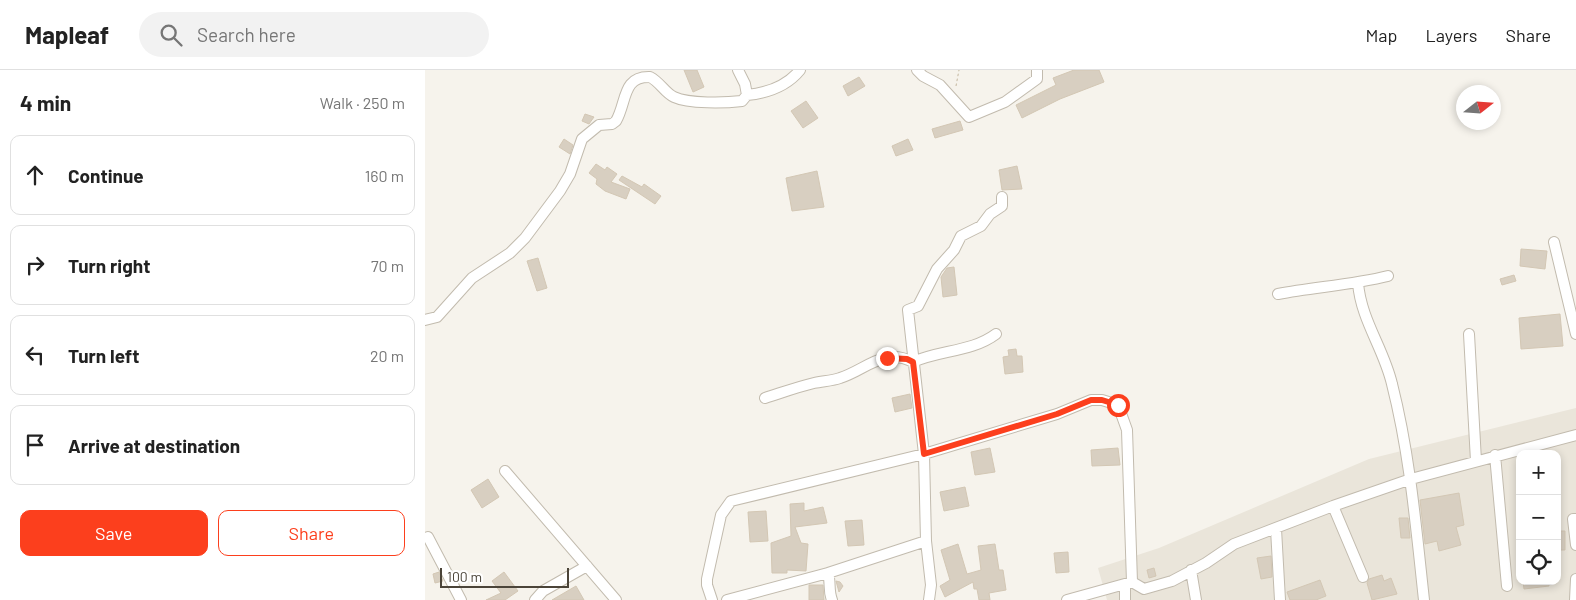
<!DOCTYPE html>
<html lang="en">
<head>
<meta charset="utf-8">
<style>
	:root { --surface:#fff; --page:#f2f2f2; --text:#222; --muted:#767676; --line:#e0e0e0; --accent:#fc3f1d }
	body { margin:0; font-family:Barlow,sans-serif; background:var(--page); color:var(--text) }
	.controls { position:absolute; right:15px; bottom:15px; display:grid; overflow:hidden; border-radius:10px; box-shadow:0 2px 8px #0003 }
	.controls button { width:45px; height:45px; display:grid; place-items:center; padding:0; border:0; border-bottom:1px solid var(--line); background:var(--surface); color:var(--text); font:25px sans-serif }
	.compass { position:absolute; left:1031px; top:15px; width:45px; height:45px; border-radius:50%; background:var(--surface); box-shadow:0 2px 8px #0003; rotate:73deg }
	.scale { position:absolute; left:15px; bottom:12px; width:129px; box-sizing:border-box; padding-left:5px; border:2px solid #4b4439; border-top:0; font-size:14px; line-height:18px; white-space:nowrap; color:#4b4439; -webkit-text-stroke:4px #fff; paint-order:stroke }
	.stop { position:absolute; width:15px; height:15px; margin:-11px; border:4px solid #fc3f1d; border-radius:50%; background:#fff }
	.stop.end { background:#fc3f1d; border-color:#fff; box-shadow:0 1px 5px #0008 }
	.list { margin:0; padding:0; list-style:none }
	h2 { display:flex; justify-content:space-between; align-items:center; height:65px; margin:0; padding:0 20px; font-size:21px }
	h2 small { font-size:16px; font-weight:400; color:var(--muted) }
	.list li { display:grid; grid-template-columns:32px 1fr auto; gap:15px; align-items:center; box-sizing:border-box; height:80px; margin:0 10px 10px; padding:0 10px; border:1px solid var(--line); border-radius:10px }
	.list b { display:block; font-size:19px; white-space:nowrap }
	.list em { font-size:16px; font-style:normal; color:var(--muted) }
	.actions { display:flex; gap:10px; padding:15px 20px }
	.actions a { flex:1; padding:11px 0; border:1px solid var(--accent); border-radius:10px; text-align:center; font-size:18px; color:var(--accent) }
	.actions .main { background:var(--accent); color:#fff }
	.icon { flex:none; width:28px; height:28px; fill:none; stroke:currentColor; stroke-width:2; stroke-linecap:round; stroke-linejoin:round }
	.map { position:relative; flex:none; width:1151px; height:530px; overflow:hidden }
	header { display:flex; align-items:center; gap:30px; box-sizing:border-box; height:70px; padding:0 25px; background:var(--surface); border-bottom:1px solid var(--line) }
	header strong { font-size:24px }
	nav { display:flex; gap:28px; margin-inline-start:auto; font-size:18px }
	.search { width:350px; height:45px; background:var(--page); display:flex; align-items:center; gap:12px; box-sizing:border-box; padding:0 18px; border-radius:28px; color:var(--muted); font-size:19px }
	main { display:flex }
	aside { flex:1; background:var(--surface) }
	.map>svg:first-child { display:block }
</style>
</head>
<body>
<header>
<strong>Mapleaf</strong>
<div class="search"><svg class="icon" aria-label="search" viewBox="0 0 24 24"><circle cx="10" cy="10" r="6"/><path d="M15 15l6 6"/></svg>Search here</div>
<nav><a>Map</a><a>Layers</a><a>Share</a></nav>
</header>
<main>
<aside>
<h2>4 min<small>Walk · 250 m</small></h2>
<ul class="list">
<li><svg class="icon" aria-label="ahead" viewBox="0 0 24 24"><path d="M12 20V5M6 11l6-6 6 6"/></svg><div><b>Continue</b></div><em>160 m</em></li>
<li><svg class="icon" aria-label="right" viewBox="0 0 24 24"><path d="M7 20v-9h11M14 6l5 5-5 5"/></svg><div><b>Turn right</b></div><em>70 m</em></li>
<li><svg class="icon" aria-label="left" viewBox="0 0 24 24"><path d="M17 20v-9H6M10 6l-5 5 5 5"/></svg><div><b>Turn left</b></div><em>20 m</em></li>
<li><svg class="icon" aria-label="arrive" viewBox="0 0 24 24"><path d="M6 21V4h12l-3 4 3 4H6"/></svg><div><b>Arrive at destination</b></div></li>
</ul>
<div class="actions"><a class="main">Save</a><a>Share</a></div>
</aside>
<div class="map">
<svg width="1151" height="530" viewBox="0 0 1151 530">
	<rect width="100%" height="100%" fill="#f6f3ec"/>
	<path fill="#eae5da" fill-rule="evenodd" d="M1151,338V530H682L673,498L734,478L944,389ZM1095,384H1132V511H1095Z"/>
	<path fill="#d8cfc1" stroke="#d3c7b4" d="M259,0H272L279,17L268,22Z
		M649,0H674L679,12L635,29L597,48L591,35L631,15L628,8Z
		M434,7L440,16L423,26L418,16Z
		M381,31L393,48L378,58L366,41Z
		M160,44L169,47L164,54L157,51Z
		M535,51L538,60L510,68L507,59Z
		M139,69L148,75L145,84L134,77Z
		M483,69L488,80L471,86L467,76Z
		M171,94L180,100L182,97L192,104L186,112L205,119L201,129L180,121L171,114L172,109L164,103Z
		M592,96L597,119L577,120L574,100Z
		M392,101L399,137L367,141L361,108Z
		M197,106L217,117L219,114L236,126L230,134L194,110Z
		M1096,179L1122,181L1120,199L1095,196Z
		M113,188L122,218L112,221L102,191Z
		M529,197L532,225L518,227L516,207L522,198Z
		M1089,205L1091,211L1077,215L1075,209Z
		M1135,244L1138,276L1096,279L1094,248Z
		M591,279L592,286H597L598,302L580,304L578,287L584,286L583,280Z
		M485,324L487,338L470,342L467,328Z
		M565,378L570,402L550,405L546,382Z
		M693,378L695,395L667,396L666,380Z
		M63,409L74,427L57,438L46,420Z
		M540,417L544,436L519,441L515,422Z
		M1034,423L1039,455L1031,457L1036,475L1014,481L1012,471L1000,474L995,430Z
		M379,433V441L398,437L402,453L370,457L376,473L383,474L381,501L362,500V503H347L346,473L366,466L365,434Z
		M341,441L343,471L325,472L323,442Z
		M974,448H983L985,468H976Z
		M437,450L439,475L423,476L420,451Z
		M1132,461H1140V480H1132Z
		M533,474L542,504L556,500L553,476L570,474L574,500H578L581,520L564,523L565,530H554L552,519H549L548,512L520,527L515,516L525,510L516,480Z
		M643,482L644,502L631,503L629,483Z
		M846,486L847,507L836,509L832,488Z
		M729,498L731,506L724,508L722,500Z
		M14,502L18,511L10,513L8,504Z
		M79,502L93,521L80,530H61L76,523L67,511Z
		M957,505L959,511L966,508L972,524L947,530L942,513L944,509Z
		M895,510L901,526L891,530H865L862,522Z
		M411,511L415,512L418,516L414,522Z
		M1098,511H1124V516L1099,519Z
		M384,515H398L399,530H384Z
		M151,516L159,530H127Z"/>
	<g fill="none" stroke-linecap="round" stroke-linejoin="round">
		<g stroke="#c2bbae" stroke-width="12">
			<path id="minor" d="M492,0L498,6L515,15L544,47L580,32L612,9V0
				M322,25C342,23 362,16 375,0
				M1129,172L1151,264
				M933,213C936,250 959,279 967,314C985,385 991,457 999,530
				M853,224C890,217 927,215 963,206
				M0,250L12,247L47,208L85,183L100,168L135,121L145,104L157,69L174,55L187,54L191,51C202,32 197,6 225,7C235,12 240,23 249,27C264,34 300,33 317,31L322,25L320,14L313,0
				M1044,264L1051,391
				M340,328C356,323 372,317 389,313C397,311 407,311 415,308C441,300 458,277 488,292C515,280 547,282 571,264
				M1070,385L1082,516
				M80,401L191,530
				M908,436L938,507
				M1151,449H1148L1151,475
				M851,459L855,530
				M3,467L36,530
				M501,471L499,384L632,344L666,330H677L693,335L702,360L707,512
				M766,500L771,530
				M403,503L501,471L506,515L504,530
				M700,514V530
				M110,530L118,521L162,496
				M287,530L282,515V509L296,445L306,431L499,384L483,240L493,236L512,199L529,180L536,166L556,156L565,144L577,136V127
				M302,530L403,503C406,513 403,520 407,530
				M642,530L707,512L719,519L747,511L781,493L809,474L908,436L986,409L1151,365
				M1150,530L1151,509"/>
		</g>
		<path stroke="#c4b79f" stroke-width="1" stroke-dasharray="2.5 2.5" stroke-linecap="butt" d="M531,16L534,0"/>
		<use href="#minor" stroke="#fff" stroke-width="10"/>
	</g>
	<g fill="none" stroke-linecap="round" stroke-linejoin="round">
		<path stroke="#fc3f1d" stroke-width="6" d="M462,288L482,289L488,292L499,384L632,344L666,330H677L693,335"/>
	</g>
</svg>
<div class="controls">
<button>+</button>
<button>−</button>
<button><svg class="icon" aria-label="locate" viewBox="0 0 24 24"><circle cx="12" cy="12" r="6"/><path d="M12 2v4M12 18v4M2 12h4M18 12h4"/></svg></button>
</div>
<svg class="compass" viewBox="-18 -18 36 36"><path d="M0-13l5 13h-10z" fill="#e53935"/><path d="M0 13l5-13h-10z" fill="#767676"/></svg>
<div class="scale">100 m</div>
<div class="stop" style="left:693px;top:335px"></div>
<div class="stop end" style="left:462px;top:288px"></div>
</div>
</main>
</body>
</html>
